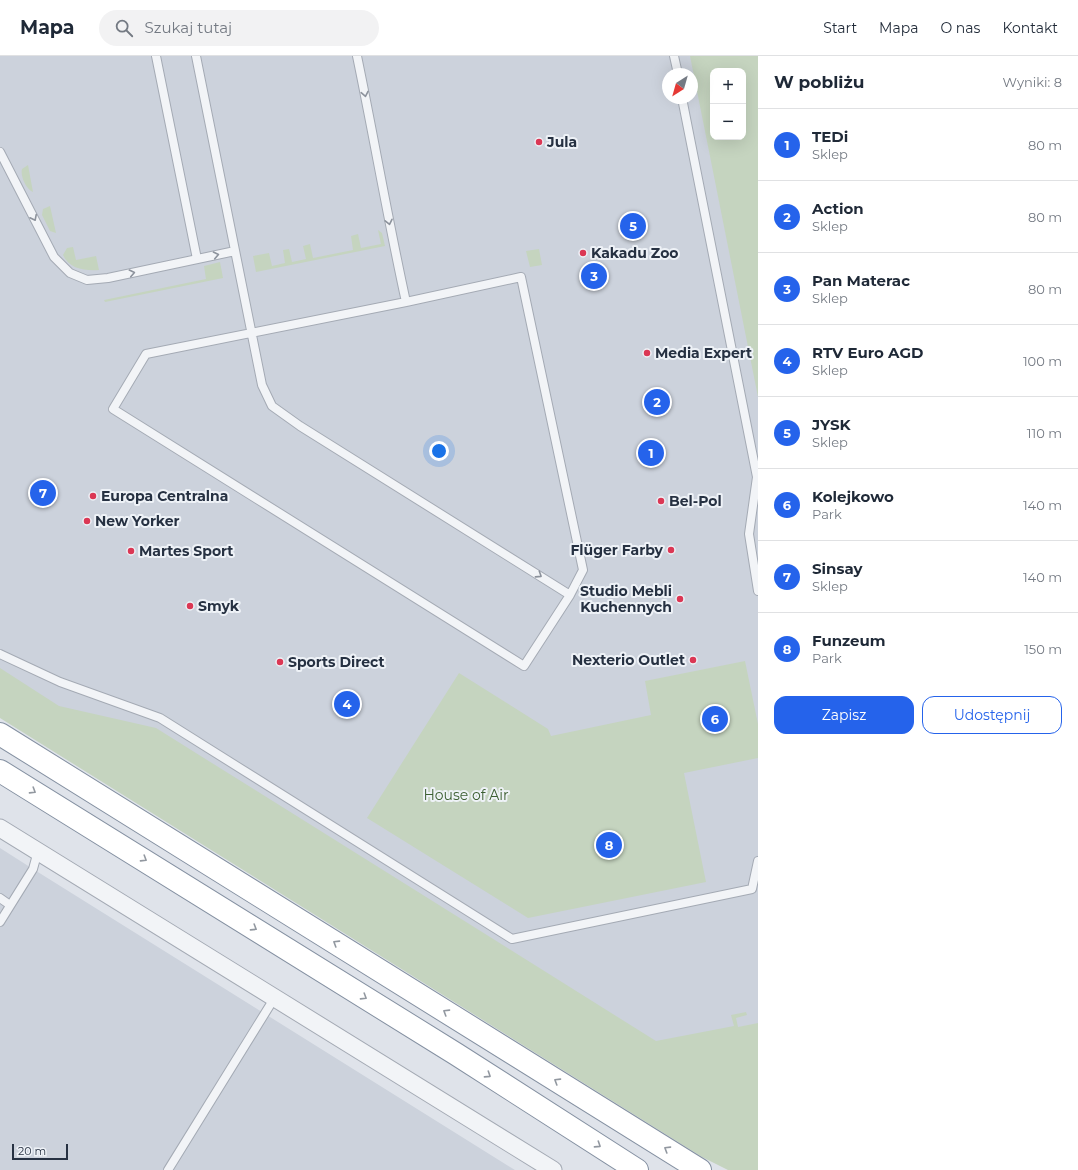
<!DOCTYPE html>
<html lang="pl">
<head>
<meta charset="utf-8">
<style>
	:root { --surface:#fff; --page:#f2f2f3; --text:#1f2937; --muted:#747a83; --line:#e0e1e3; --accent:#2563eb }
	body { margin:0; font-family:Montserrat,sans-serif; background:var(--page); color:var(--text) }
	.controls { position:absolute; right:12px; top:12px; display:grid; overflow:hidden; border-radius:8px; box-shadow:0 4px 16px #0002 }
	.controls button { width:36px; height:36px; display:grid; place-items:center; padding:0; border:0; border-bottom:1px solid var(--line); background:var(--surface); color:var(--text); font:20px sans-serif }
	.compass { position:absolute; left:662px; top:12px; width:36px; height:36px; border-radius:50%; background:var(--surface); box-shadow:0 4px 16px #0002; rotate:217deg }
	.scale { position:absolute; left:12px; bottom:10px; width:56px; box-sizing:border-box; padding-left:4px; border:2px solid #263142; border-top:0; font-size:11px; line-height:14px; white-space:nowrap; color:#263142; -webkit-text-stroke:3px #eef2f7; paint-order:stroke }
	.you { position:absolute; left:439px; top:395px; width:14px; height:14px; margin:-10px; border:3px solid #fff; border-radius:50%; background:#1a73e8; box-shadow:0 0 0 6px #1a73e833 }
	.badge { display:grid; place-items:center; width:26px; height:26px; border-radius:50%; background:var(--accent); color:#fff; font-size:13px; font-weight:700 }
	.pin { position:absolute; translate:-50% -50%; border:2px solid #fff; box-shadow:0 1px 4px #0006 }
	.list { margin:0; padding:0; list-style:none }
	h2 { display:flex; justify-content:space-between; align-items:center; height:52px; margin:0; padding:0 16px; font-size:17px }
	h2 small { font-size:13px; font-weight:400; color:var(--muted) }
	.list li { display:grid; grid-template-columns:26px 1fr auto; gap:12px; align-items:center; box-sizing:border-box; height:72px; padding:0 16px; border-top:1px solid var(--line) }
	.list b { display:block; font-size:15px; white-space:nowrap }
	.list p { margin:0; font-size:13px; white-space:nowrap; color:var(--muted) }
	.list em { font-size:13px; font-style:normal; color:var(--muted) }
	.actions { display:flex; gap:8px; padding:12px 16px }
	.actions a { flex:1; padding:9px 0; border:1px solid var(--accent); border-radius:12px; text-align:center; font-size:14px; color:var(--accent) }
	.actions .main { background:var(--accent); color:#fff }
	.icon { flex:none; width:22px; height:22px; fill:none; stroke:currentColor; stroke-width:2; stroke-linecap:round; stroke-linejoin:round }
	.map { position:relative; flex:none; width:758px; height:1114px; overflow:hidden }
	header { display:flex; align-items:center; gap:24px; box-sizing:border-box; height:56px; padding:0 20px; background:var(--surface); border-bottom:1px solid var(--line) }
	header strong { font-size:19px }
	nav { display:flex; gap:22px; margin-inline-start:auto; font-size:14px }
	.search { width:280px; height:36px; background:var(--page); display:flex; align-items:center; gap:10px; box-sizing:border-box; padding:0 14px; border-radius:22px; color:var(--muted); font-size:15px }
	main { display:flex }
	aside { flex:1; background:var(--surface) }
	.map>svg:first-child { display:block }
</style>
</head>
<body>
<header>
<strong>Mapa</strong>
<div class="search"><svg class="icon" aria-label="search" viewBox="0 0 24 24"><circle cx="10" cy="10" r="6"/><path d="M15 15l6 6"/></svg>Szukaj tutaj</div>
<nav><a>Start</a><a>Mapa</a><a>O nas</a><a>Kontakt</a></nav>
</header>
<main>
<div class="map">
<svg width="758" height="1114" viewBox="0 0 758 1114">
	<rect width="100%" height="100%" fill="#dfe3ea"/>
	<path fill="#ccd2dc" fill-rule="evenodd" d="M0,0H756L758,15V1075L0,621ZM713,15H743V81H713ZM668,18H692V42H668Z
		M0,792L33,813L515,1114H0Z"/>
	<path fill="#c5d4bf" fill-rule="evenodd" d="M690,0H758V341ZM713,15H743V81H713Z
		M28,109L33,136C26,133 20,120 22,113Z
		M50,150L56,177L50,175L42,159L43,153Z
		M378,174L382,177L385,190L256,216L253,200L269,197L272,210L285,207L283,194L289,193L292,206L306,203L303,190L310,188L313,202L353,194L351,180L358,178L361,192L381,188Z
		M73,191L76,204L96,200L99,214C85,215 69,213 63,199L67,192Z
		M539,193L542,209L530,211L526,195Z
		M220,206L223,222L105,246L104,244L206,223L204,210Z
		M745,605L758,668V702L684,717L706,826L528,862L367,762L459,617L548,673L551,680L651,659L645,625Z
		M0,612L59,650L156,672L656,985L734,970L731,959L746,956L747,959L736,962L738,971L758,967V1114H728L702,1101L0,662Z"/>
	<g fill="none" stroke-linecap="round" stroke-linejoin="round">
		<g stroke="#a4aab4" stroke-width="10">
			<path id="service" d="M156,0L197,203
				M196,0L262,329L272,350L300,370L570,539
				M357,0C374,82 388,164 406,246
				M674,0L678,18
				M682,42L757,421L749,478L758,535
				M0,96L54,201L70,217L87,224L108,222L235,195
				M521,221L583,514L570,539L524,610L113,353L146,298L406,246Z
				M0,598L60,626L160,662L512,883L752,833L758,805
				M0,842L10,849
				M0,866L33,813L38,795
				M168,1114L275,941"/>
		</g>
		<g stroke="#a4aab4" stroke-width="19">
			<path id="minor" d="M0,772L553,1114"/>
		</g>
		<g stroke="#8591a2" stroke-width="24">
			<path id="motorway" d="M0,678L700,1114
				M0,715L456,998L637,1114"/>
		</g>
		<use href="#service" stroke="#f2f4f7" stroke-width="8"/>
		<use href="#minor" stroke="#f2f4f7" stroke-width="17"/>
		<use href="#motorway" stroke="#fff" stroke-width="22"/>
	</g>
	<defs><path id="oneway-chevron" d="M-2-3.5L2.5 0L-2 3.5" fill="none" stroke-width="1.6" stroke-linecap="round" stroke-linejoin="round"/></defs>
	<g stroke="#8c929c">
		<use href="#oneway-chevron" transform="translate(365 38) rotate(79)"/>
		<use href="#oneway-chevron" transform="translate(34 162) rotate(63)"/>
		<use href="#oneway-chevron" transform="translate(389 166) rotate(78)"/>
		<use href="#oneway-chevron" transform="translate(216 199) rotate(-12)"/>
		<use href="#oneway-chevron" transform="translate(132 217) rotate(-12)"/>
		<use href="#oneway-chevron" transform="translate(539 519) rotate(33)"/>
	</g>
	<g stroke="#9298a0">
		<use href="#oneway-chevron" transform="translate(33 735) rotate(32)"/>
		<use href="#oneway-chevron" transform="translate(144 803) rotate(32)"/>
		<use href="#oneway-chevron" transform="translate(254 872) rotate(32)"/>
		<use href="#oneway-chevron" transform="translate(336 887) rotate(-148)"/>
		<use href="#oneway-chevron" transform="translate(364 941) rotate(32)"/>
		<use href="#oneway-chevron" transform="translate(446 956) rotate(-148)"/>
		<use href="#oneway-chevron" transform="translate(488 1019) rotate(33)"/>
		<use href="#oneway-chevron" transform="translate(557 1025) rotate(-148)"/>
		<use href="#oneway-chevron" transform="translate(598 1089) rotate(33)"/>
		<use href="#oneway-chevron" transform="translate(667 1093) rotate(-148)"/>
	</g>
	<g fill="#db3754" stroke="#eef2f7" stroke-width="1.5">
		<circle cx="539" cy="86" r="4"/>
		<circle cx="583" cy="197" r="4"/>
		<circle cx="647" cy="297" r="4"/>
		<circle cx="93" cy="440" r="4"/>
		<circle cx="661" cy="445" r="4"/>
		<circle cx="87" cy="465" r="4"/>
		<circle cx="671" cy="494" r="4"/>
		<circle cx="131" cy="495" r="4"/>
		<circle cx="680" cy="543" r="4"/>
		<circle cx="190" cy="550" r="4"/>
		<circle cx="693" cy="604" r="4"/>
		<circle cx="280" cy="606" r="4"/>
	</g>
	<g text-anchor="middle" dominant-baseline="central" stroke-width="4" stroke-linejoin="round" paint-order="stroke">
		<g font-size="14" font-weight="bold" fill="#263142" stroke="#eef2f7" text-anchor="start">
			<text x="547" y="86">Jula</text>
			<text x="591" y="197">Kakadu Zoo</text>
			<text x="655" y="297">Media Expert</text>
			<text x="101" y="440">Europa Centralna</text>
			<text x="669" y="445">Bel-Pol</text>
			<text x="95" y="465">New Yorker</text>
			<text x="663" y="494" text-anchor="end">Flüger Farby</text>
			<text x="139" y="495">Martes Sport</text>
			<text x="672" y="535" text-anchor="end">Studio Mebli<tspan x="672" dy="16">Kuchennych</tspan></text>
			<text x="198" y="550">Smyk</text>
			<text x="685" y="604" text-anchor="end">Nexterio Outlet</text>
			<text x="288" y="606">Sports Direct</text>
		</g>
		<g font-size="14" fill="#3c5f32" stroke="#eef2f7">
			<text x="466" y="739">House of Air</text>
		</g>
	</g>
</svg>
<div class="controls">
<button>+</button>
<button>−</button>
</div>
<svg class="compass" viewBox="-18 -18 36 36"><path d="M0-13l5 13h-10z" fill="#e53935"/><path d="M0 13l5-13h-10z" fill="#747a83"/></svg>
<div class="scale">20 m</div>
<div class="you"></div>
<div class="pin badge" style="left:651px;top:397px">1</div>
<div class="pin badge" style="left:657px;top:346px">2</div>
<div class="pin badge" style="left:594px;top:220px">3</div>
<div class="pin badge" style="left:347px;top:648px">4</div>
<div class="pin badge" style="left:633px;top:170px">5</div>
<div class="pin badge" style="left:715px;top:663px">6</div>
<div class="pin badge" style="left:43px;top:437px">7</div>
<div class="pin badge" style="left:609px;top:789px">8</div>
</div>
<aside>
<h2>W pobliżu<small>Wyniki: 8</small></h2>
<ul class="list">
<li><span class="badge">1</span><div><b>TEDi</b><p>Sklep</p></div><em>80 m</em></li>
<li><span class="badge">2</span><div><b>Action</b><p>Sklep</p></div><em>80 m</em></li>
<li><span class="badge">3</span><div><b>Pan Materac</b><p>Sklep</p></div><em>80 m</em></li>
<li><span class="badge">4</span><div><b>RTV Euro AGD</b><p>Sklep</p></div><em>100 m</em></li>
<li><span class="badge">5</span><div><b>JYSK</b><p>Sklep</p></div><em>110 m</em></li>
<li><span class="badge">6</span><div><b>Kolejkowo</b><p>Park</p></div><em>140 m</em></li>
<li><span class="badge">7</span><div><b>Sinsay</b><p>Sklep</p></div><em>140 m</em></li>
<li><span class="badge">8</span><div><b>Funzeum</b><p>Park</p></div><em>150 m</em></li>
</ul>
<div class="actions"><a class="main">Zapisz</a><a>Udostępnij</a></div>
</aside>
</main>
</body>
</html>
